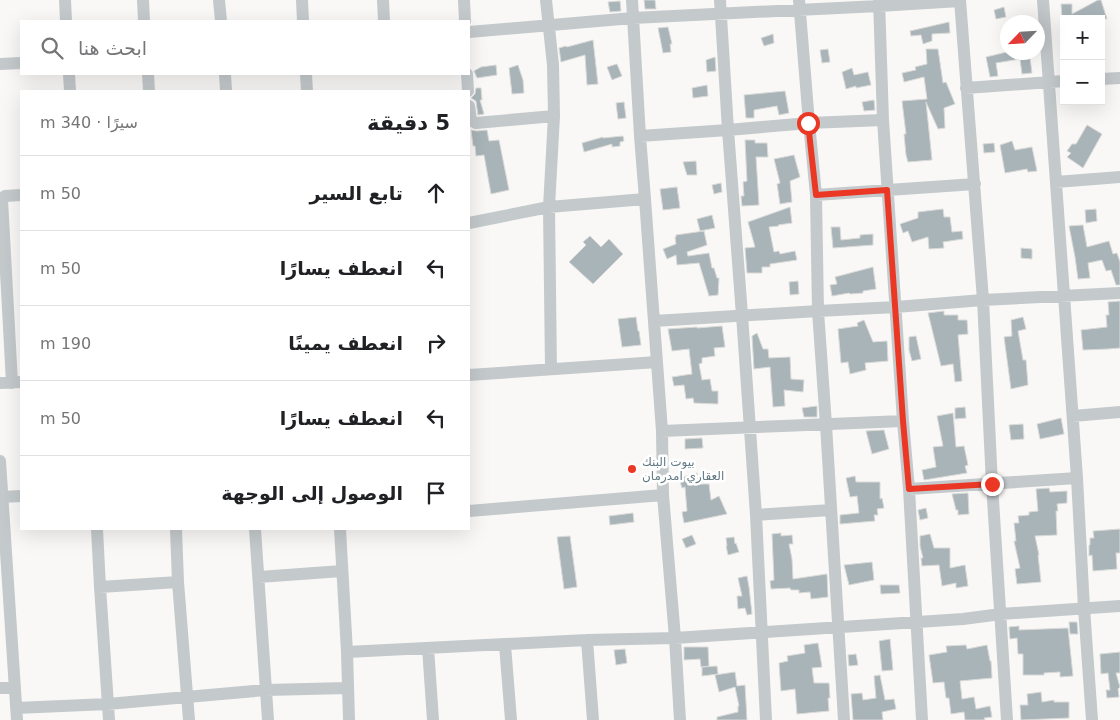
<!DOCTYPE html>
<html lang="ar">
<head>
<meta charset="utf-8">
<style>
	:root { --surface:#fff; --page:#f6f6f6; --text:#202124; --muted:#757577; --line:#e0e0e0 }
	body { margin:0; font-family:"DejaVu Sans","Noto Sans Arabic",sans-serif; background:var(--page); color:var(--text); direction:rtl }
	.controls { position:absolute; right:15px; top:15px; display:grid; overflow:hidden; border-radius:0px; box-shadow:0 5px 20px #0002 }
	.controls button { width:45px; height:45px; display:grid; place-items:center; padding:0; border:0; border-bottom:1px solid var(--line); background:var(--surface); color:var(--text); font:25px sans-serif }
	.compass { position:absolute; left:1000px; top:15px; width:45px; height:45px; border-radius:50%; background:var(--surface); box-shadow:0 5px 20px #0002; rotate:245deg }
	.stop { position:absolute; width:15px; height:15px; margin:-11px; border:4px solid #ea3825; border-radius:50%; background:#fff }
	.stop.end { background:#ea3825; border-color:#fff; box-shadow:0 1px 5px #0008 }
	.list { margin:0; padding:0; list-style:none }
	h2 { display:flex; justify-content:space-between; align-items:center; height:65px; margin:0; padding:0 20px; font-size:21px }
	h2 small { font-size:16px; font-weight:400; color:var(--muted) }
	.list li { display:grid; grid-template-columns:32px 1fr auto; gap:15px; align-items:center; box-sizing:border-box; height:75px; padding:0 20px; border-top:1px solid var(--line) }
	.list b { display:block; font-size:19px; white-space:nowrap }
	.list em { font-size:16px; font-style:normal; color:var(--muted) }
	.icon { flex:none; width:28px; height:28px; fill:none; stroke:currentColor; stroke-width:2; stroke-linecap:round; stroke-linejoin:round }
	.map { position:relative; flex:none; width:1120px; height:720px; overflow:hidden; direction:ltr }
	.search { position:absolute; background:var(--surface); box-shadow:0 5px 20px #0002; left:20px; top:20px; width:450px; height:55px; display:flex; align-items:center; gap:12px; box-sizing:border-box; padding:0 18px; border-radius:0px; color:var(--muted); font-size:19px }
	.panel { position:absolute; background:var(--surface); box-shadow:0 5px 20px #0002; left:20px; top:90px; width:450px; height:440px; border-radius:0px; direction:rtl }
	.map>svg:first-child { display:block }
</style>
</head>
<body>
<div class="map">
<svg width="1120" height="720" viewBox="0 0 1120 720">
	<rect width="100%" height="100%" fill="#f9f8f6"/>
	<path fill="#a8b4b8" stroke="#dadad8" d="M644,0H655L656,9H645Z
		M1098,0H1101L1107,19H1092L1091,15L1083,19H1062L1061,4H1072V14Z
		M620,1L621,11L610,12L608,2Z
		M1004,7L1006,17L996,19L994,10Z
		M949,22L950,33L932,34V41L923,44L921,35L911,36L910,31Z
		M668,27L672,44H670L671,52L663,53L658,28Z
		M773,34L774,43L764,46L761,38Z
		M593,40L598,84L587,85L585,55L561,62L559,48L566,46L567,47Z
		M828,49L830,62L822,63L820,50Z
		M926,49H938L943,83L946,82L955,104L944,108L945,128L938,129L926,102L932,160L908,162L906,155L904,134H906L902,101L927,99L924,77L904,82L902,73L916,70L915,67L927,64Z
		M1007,52H1032L1033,57L1030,58L1032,73L1022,74L1020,59L996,63L998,76L990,77L986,57Z
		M715,57L716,71L707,72L706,60Z
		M617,64L622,76L612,80L607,67Z
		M496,65L497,75L477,78L474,71L481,67Z
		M518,65L523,80L524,93L512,94L509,68Z
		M852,68L854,75L868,72L871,85L856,88V86L846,89L842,72Z
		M707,85L708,96L693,98L692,88Z
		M476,88H481L482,100H480L484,114L478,115L476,101L471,98L475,94Z
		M785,91L789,113L779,115L777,106L754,110V118H746L744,95Z
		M874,100L875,110L864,111L862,102Z
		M624,102L626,118L618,119L616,103Z
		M1087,125L1102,134L1083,168L1067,157L1071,153L1067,151L1072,144H1076Z
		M471,130L477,131L487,130L489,141L499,140L509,190L491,194L484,155L476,156L475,146H473Z
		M623,136L624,141L620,142V146L612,147V144L584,152L582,143L603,137V138Z
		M745,140H755V143H767L768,157H756L759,205L742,206L741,196H744L743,182L747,181Z
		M1012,141L1015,150L1032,147L1037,171L1028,172L1027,169L1005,173L1000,145Z
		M994,143L995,152L984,153L983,144Z
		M794,155L800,177L790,181L792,202L780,204L777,184L780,183L774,159Z
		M696,161L697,175H687L683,162Z
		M721,183L722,192L714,194L712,185Z
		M677,187L680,208L663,210L660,189Z
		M790,207L792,223L778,225L779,226L769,227L774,252L779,251L780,254L795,251L797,260L770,264V267H762V273H747L745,248L755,247L748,222Z
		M943,209L944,217H950L952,232L962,231L963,239L943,242L944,248L929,249L928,237L912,242L908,231L903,233L900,224L918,218V212Z
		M1096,209L1097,221L1086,223L1085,210Z
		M712,215L715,228L700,231L697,219Z
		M1083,225L1087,247L1109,241L1113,254L1117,253L1120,262V285H1116L1111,270L1106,271L1102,260L1088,263L1090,278L1078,279L1075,257L1069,226Z
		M831,227H840L841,240L860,238V235L873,234V245L833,248Z
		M704,231L707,245L687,252L688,256L709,253L712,268H714L717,278H719L718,295L709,296L699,263L677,265L676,255L667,259L663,249L676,244L675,237H676V235Z
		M590,236L601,247L609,239L623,254L593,284L569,262L586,245L583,242Z
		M1021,248L1032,249V259L1021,258Z
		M873,267L876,289L863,291V293L850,294L849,293L832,296L830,285L837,284L835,277Z
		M798,281L799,294L790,295L789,282Z
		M1120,301V348L1108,349L1083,350L1081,330L1107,327L1106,315H1109L1108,302Z
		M944,311V315H958V320H967L968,334L958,335L962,381L955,382L953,364L941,366L928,313Z
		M636,317L638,331H639L641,345L622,347L618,319Z
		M1023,317L1026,329L1018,331L1023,360H1026L1028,385L1011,389L1004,337L1012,336L1011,320Z
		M864,320L873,342L887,341L888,361L865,363L866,370L850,374L848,362L841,363L838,329L858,326L857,323Z
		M722,326L725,347L714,348L715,356L702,358V363L699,364L702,380L710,379L712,391H718V404L694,403L693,398L686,399L684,385L674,386L672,377L692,374L689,349L672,351L668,329L697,327V328Z
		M757,333L763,349H768L769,358L790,357L791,379L804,380L803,392L784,390L785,406L773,407L770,367L754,369L752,336Z
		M916,336L921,359L912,361L909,350V337Z
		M817,406V417H804L802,408Z
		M965,407L966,418L955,419V408Z
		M953,413L956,447L964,446L968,465L965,466L967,473L924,480L922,470L936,467L933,447L943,446L937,416Z
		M1061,418L1064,434L1040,439L1037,424Z
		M1023,424L1024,439L1011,440L1009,425Z
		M884,430L889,449L872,454L866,431Z
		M702,438L703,448L685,449V439Z
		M697,473L700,484H709L711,500L719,496L727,514L684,523L682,512L687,511L685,487L682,488L679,478Z
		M855,476L856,482H880V499L882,498L884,508L877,509L878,515H874L875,521L840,524V515L859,513L857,496L850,497L846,478Z
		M1049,488L1050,492L1067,491V503L1057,504L1058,511H1056L1057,535L1035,536L1039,555H1038L1041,582L1017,584L1015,569L1020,568L1014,541H1016L1014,523H1019L1018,516L1029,515V512L1038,511L1036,489Z
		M968,493L969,514L958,515V510H956L952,494Z
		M926,508L928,518L920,520L918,510Z
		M633,513L634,522L610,525L609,516Z
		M1120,529V553H1116L1117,569L1093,571L1092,555L1089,556V545H1090V538H1094L1093,531Z
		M781,533V536L792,535L793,544H789L792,559L793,579L827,574L828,597L811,599L810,592L799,593V590H791L790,588L771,589L770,581L774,580L772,534Z
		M930,534L934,548H950V568L965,565L968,586L956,588V583L942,586L939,565L922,566L921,558H923L920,546V536Z
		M692,535L696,544L686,548L682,539Z
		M570,536L577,587L564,589L557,537Z
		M734,537L735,544L736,543L739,552L728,555L726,546H727L726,538Z
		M872,562L874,580L849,585L844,565Z
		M747,576L749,587L752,614L747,615L745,608L738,609L737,596H742L738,578Z
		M880,585H899L900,593L881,594Z
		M1069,622H1077L1078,634H1070Z
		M1019,626V630L1068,628L1073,676L1060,677V672L1044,673V675H1023V654H1018L1017,638L1010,639L1009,627Z
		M890,639L893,670L882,671L879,641Z
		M818,643L822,667L812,668L814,683H829L830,698H828L829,711L797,714L795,689L781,691L779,663L788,661L787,656L805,653L804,645Z
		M966,645L967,649L987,645L990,661H991L992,678L960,681L962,699L974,697L976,709L990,706L992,717L984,718L985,720H965L964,712L951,714L949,698H946L944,682L933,683L929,655L947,652L946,646Z
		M684,647H708L709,666L701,667L700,659L684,660Z
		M625,649L627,663L616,665L614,650Z
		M1120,652V673H1116L1120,687L1118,689L1119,697L1107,698L1106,690H1110L1108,673L1101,674L1100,654Z
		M856,654L858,665L849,666L848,655Z
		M717,666L718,674L702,676V667Z
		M735,672L737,686L745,685L747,720H717V717L738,712V706H739L735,687L719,692L715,675Z
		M880,675L885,700L894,699L896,709L882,712L883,720H853L851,694L862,693L863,700L876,698L874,676Z
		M1041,692L1042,702L1054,700V702H1069V718L1021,720L1020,705H1028L1027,694Z"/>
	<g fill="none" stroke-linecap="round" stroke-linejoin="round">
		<path stroke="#c4c9cc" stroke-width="12" d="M65,0L66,21
			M143,0L144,21
			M219,0L221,21
			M302,0L303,21
			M383,0L384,21
			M464,0L465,21
			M546,0L553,65L554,116L549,207L551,369
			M632,0L640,136L645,199L662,431L663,495L675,638L680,720
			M720,0L728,130L742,315L756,515L766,720
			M799,0L809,123L816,195L818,311L826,425L844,720
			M879,0L883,120L903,421L909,489L922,720
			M960,0L983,300L992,484L1007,720
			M1043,0L1077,478L1084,608L1092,720
			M469,32L633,18L879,6L960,1
			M0,64L21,63
			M69,74L70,91
			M148,74L149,91
			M225,74L226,91
			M306,74L307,91
			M467,74L468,91
			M1101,79L1120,78
			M966,88L1064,81
			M469,106L471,120L476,123L554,116
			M640,136L728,130L809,123L883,120
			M1056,182L1120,177
			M816,195L975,184
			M469,223L549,207L645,199
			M654,321L818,311L896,307L983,300L1120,293
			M469,375L657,362
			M0,383L21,382
			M12,383L2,199L5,196L21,195
			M1073,416L1120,412
			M662,431C742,427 823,425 903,421
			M0,461L17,720
			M909,489L1077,478
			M2,497L21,496
			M469,511L663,495
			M756,515L831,510
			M97,529L100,587L109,720
			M176,529L178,582L189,720
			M255,529L268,720
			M340,529L347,652L349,720
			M259,577L342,571
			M100,587L178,582
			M587,640L593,720
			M505,645L511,720
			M428,648L433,720
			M347,652L587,640L675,638L963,619L1001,614L1120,606
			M0,688H15
			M16,708L108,704L266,690L347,688"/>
	</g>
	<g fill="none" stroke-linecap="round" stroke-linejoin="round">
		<path stroke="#ea3825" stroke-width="6" d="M808,123L816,195L887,190L903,421L909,489L992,484"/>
	</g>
	<circle fill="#ea3825" stroke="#fff" stroke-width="2" cx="632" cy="469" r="5"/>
	<g text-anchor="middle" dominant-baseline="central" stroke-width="5" stroke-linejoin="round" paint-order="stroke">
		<g font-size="12" fill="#637982" stroke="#fff" text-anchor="start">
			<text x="642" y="462">بيوت البنك<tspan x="642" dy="14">العقاري امدرمان</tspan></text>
		</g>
	</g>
</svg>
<div class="controls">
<button>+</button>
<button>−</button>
</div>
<svg class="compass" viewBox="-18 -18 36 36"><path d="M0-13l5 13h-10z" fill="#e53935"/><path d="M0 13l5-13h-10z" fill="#757577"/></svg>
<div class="stop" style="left:808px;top:123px"></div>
<div class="stop end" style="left:992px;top:484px"></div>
<div class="search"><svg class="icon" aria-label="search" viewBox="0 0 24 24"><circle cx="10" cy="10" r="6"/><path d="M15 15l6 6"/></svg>ابحث هنا</div>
<section class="panel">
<h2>5 دقيقة<small>سيرًا · 340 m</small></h2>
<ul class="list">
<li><svg class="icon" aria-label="ahead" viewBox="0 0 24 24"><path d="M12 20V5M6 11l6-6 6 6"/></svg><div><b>تابع السير</b></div><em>50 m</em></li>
<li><svg class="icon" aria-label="left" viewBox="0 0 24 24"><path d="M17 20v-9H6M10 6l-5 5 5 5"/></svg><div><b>انعطف يسارًا</b></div><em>50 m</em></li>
<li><svg class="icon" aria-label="right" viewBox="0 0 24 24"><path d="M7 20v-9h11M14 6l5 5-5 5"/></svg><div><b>انعطف يمينًا</b></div><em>190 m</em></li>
<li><svg class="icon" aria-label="left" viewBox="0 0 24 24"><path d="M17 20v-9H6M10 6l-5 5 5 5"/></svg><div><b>انعطف يسارًا</b></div><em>50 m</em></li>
<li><svg class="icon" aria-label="arrive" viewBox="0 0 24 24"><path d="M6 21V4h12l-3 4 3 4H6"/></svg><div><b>الوصول إلى الوجهة</b></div></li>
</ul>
</section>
</div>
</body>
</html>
